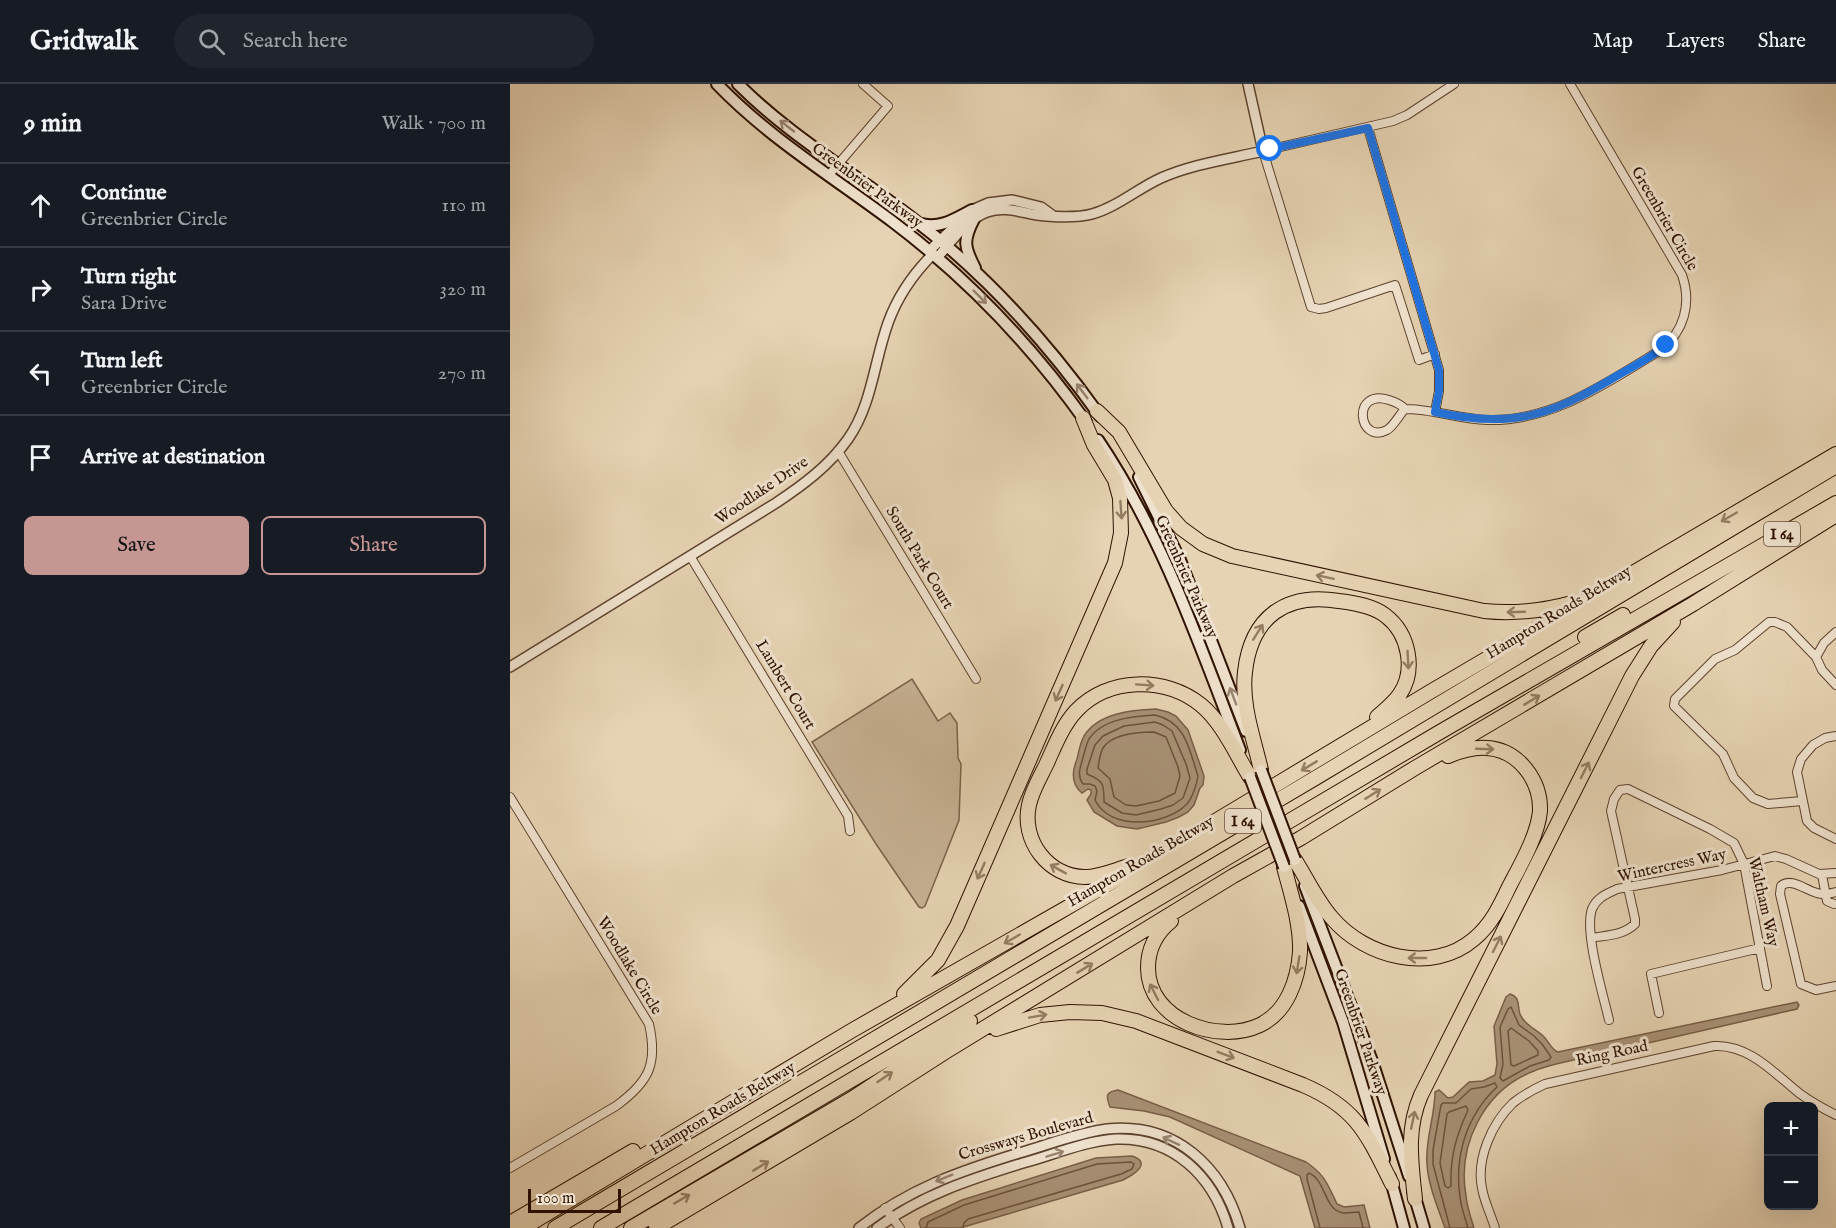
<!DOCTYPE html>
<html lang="en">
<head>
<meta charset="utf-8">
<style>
	:root { --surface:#171b24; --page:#20242c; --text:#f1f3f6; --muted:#9ea1a6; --line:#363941; --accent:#c59692 }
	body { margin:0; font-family:"IM FELL English",serif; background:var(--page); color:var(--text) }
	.controls { position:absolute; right:18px; bottom:18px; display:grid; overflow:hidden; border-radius:9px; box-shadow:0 6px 24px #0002 }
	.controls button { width:54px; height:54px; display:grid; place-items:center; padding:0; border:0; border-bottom:2px solid var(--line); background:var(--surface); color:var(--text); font:30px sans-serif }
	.scale { position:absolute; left:18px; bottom:15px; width:93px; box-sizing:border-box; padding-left:6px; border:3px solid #2f1200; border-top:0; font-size:16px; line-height:21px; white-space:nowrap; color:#2f1200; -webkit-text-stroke:4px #efe2ce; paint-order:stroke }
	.stop { position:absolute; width:18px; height:18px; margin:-14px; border:4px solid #1a73e8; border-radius:50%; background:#fff }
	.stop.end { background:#1a73e8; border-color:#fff; box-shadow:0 2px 6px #0008 }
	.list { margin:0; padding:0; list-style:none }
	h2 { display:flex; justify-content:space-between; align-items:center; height:78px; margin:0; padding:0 24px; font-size:26px }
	h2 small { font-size:20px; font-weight:400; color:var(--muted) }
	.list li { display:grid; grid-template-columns:39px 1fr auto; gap:18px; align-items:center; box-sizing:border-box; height:84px; padding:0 24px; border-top:2px solid var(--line) }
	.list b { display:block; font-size:22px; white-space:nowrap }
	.list p { margin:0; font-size:20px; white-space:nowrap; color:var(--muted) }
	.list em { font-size:20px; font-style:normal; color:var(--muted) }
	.actions { display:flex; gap:12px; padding:18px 24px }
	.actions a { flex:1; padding:14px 0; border:2px solid var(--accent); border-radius:9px; text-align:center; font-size:21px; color:var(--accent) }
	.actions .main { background:var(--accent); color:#111 }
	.icon { flex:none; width:33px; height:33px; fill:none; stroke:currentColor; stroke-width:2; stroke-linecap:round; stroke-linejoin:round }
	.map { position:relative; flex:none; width:1326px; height:1144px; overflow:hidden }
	header { display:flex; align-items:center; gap:36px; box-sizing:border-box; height:84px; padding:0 30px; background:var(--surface); border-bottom:2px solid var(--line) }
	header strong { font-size:28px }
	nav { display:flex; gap:33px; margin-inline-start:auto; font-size:21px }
	.search { width:420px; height:54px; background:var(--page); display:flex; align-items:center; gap:15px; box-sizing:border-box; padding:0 21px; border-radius:33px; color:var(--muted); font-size:22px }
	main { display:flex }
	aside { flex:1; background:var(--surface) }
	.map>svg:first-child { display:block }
</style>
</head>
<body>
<header>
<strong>Gridwalk</strong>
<div class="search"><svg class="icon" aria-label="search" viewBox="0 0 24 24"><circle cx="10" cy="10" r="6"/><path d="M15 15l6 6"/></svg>Search here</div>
<nav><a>Map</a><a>Layers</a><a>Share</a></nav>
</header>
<main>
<aside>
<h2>9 min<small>Walk · 700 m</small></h2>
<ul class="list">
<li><svg class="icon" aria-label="ahead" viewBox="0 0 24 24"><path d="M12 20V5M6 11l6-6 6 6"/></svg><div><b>Continue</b><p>Greenbrier Circle</p></div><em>110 m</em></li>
<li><svg class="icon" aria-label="right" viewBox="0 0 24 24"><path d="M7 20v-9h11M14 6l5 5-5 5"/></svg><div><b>Turn right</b><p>Sara Drive</p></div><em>320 m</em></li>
<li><svg class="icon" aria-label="left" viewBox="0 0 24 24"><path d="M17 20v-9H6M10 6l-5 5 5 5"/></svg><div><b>Turn left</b><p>Greenbrier Circle</p></div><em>270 m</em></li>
<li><svg class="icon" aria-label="arrive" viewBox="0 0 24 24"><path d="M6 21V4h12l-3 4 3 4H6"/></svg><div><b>Arrive at destination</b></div></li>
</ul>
<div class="actions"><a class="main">Save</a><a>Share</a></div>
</aside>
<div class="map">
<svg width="1326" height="1144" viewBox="0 0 1326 1144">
	<rect width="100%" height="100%" fill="#e6d3b3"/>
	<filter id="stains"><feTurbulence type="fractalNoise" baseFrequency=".00333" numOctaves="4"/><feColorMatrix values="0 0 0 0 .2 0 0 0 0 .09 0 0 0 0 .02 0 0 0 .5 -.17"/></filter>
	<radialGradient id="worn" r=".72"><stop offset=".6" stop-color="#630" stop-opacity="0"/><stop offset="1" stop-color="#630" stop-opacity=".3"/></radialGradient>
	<path fill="#c7b295" stroke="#7b624a" stroke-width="1.5" d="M402,595L428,637L440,629L447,639L448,674L451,680L449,736L415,822L412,824L409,823L366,760L302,658Z"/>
	<path fill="#a89176" stroke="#785e47" stroke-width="1.5" d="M646,625L658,628L666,632L678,646L694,692L693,701L690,704L684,721L678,728L669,733L656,738L627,745L607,742L584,728L577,716L581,710V706L578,705L572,709C561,700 562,687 567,675C569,667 570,659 574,652C588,629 622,626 646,625Z
		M1000,910C1011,914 1007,921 1010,930C1014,941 1028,946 1035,954C1040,960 1042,966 1048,968L1287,918L1289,921L1287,925L1046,980C1039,982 1031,984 1024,987C974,1006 947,1061 956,1112C957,1123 961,1134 964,1144H935C928,1124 918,1101 917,1080C915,1056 925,1032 925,1008L929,1006L938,1014L943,1013L959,998L973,997L985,991L987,980L984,942L996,913Z
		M608,1006L796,1078C815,1091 817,1099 827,1120L834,1123L854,1121L860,1144H805L790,1092L660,1033L634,1027L600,1023C596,1012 595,1008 608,1006Z
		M622,1072C643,1079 623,1091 613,1096L450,1144H411L409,1139L411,1135L452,1116L586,1074Z"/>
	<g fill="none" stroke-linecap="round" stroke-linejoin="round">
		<path stroke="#6c523b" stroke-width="1.5" d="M645,631C676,638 679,665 688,692C687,700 682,715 676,721C654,742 600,747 585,716L587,707L585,702L580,700H573C566,690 571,683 573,673C575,667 576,661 579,655C592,635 624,632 645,631Z
			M645,638L653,641L662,647L676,680L680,694L673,714L663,721L651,725L626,731L612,729L594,718C594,700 594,697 577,690V685L585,661L593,652L614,642Z
			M644,648L656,653L668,683L670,692L665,709L649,717L626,722L616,721L604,713L600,695L588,684C589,678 590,669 593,664C602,650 629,648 644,648Z
			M1001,923L1009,941L1024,952L1032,960L1041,973L1039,976L1020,982L993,997L990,994L993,980L990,943L998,925Z
			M1001,944L1019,957L1028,967V971L1004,982L1001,981L998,947Z
			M956,1022L958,1026C946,1052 940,1073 941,1102L938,1104L935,1102L930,1079L937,1030L939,1028Z
			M416,1144L418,1138L454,1121L587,1080L621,1078L624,1080L622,1085L611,1090L458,1135L454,1139L453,1144
			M810,1144L797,1095V1091L799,1089C816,1096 814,1126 833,1129C838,1129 844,1128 849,1128L853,1144
			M940,1144L923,1080V1066L931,1021L933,1019H946L961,1005L974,1003L985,999L987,1003C957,1031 944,1071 950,1113C951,1123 955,1134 958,1144"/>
		<g stroke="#5d422d" stroke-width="10">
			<path id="minor" d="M858,44L929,286V307L925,328
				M318,92L378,22L353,0
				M925,270L909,276L885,201L816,224L809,225L801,223L753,67L883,37L897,31L944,0
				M895,325C889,331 884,342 877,346C848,361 841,304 879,316C885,318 891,320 895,325C923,325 949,335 977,336C1043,338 1097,298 1151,266C1174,247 1182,220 1172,191L1060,0
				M328,367L466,595
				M180,472L338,732L340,747
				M1306,573L1314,559L1326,548
				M1326,652L1315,654L1303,661L1291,675L1287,688L1297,737L1304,744L1326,755
				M0,713L139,940C148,980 139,998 106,1022L0,1084
				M1292,717L1258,720L1243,714L1224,694L1213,670L1164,622L1165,615L1205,575L1225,566L1259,538H1265L1277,543L1306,573L1312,586L1326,601
				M1312,791L1317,817L1324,820
				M1326,808C1319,810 1313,811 1307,809C1295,806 1281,793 1271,802L1270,810L1291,900L1306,906L1326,902
				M1081,854C1097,851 1112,852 1125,840V835L1101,727L1104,715L1110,706L1118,705L1200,745L1224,759L1234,780L1257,902
				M1149,929L1141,890L1250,864
				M1099,936C1093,910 1074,848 1082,825C1087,813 1097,810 1107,805L1212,786L1265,772L1276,775L1309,790L1326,789
				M375,1124L390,1144
				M985,1144C981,1131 974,1117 972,1104C966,1075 982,1039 1003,1019C1013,1011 1024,1005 1035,1000L1204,962C1239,960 1265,990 1289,1009C1301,1018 1314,1025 1326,1031"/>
		</g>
		<g stroke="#5d422d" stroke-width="12">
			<path id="tertiary" d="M419,167L462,126L478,119L502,116L531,123L542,131
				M427,174C441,158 457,135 477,128C495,122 509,128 527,131C541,133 568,134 582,130C607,123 627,105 651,94C683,80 719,75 753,67L738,0
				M0,583L266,419C293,401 319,382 338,355C362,321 364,278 378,239C387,214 404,189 423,170
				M349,1144C398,1105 450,1087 509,1069C537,1061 567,1049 597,1045C665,1038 712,1082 730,1144
				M367,1144C411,1111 461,1095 513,1079C543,1071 574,1057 606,1055C663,1053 703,1092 718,1144"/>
		</g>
		<g stroke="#2f1200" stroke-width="14">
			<path id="secondary" d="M207,0C259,54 323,93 383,138C457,194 522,262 576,338
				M228,0C280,52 344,89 402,134C475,189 537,258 590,332
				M464,135C453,156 454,163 465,184
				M412,140C431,145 446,134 462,126
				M588,356C652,451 689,559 730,666
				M629,393L670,476L736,647
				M795,802L862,977L899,1092
				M789,822L833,938L874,1075
				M880,1093L894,1144
				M903,1107L914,1144"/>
		</g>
		<g stroke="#2f1200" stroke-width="16">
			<path id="motorway" d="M587,327L609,348L656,427L671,444L693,460L722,472L974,527C1004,530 1033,527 1062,519
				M1075,553L1113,531
				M751,686C744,655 731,621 735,588C741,533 776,508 829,517C845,519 864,522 876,532C899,550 906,586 890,610C884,619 875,626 867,633
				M785,776C797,795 807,817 822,834C855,873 922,891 964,855C981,841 990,822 999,803C1010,782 1028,751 1030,727C1031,697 1009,666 977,664C964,663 950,667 938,672
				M619,782C605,786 590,793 575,793C538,793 511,756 519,721C522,706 531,692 537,679C545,661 553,641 566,627C598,593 655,592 691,621C712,638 726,670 740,693
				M661,837C646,849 638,864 638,884C638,936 708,961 750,941C777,928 788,896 790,868C791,840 781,810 774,783
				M394,910L428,876L447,842L605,479L611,449L610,414L605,396L584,361L573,334
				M486,945L530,931L560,928L592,929L626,937L793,1001C847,1024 857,1050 882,1100
				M905,1115C901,1078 896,1045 911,1011L1122,592L1141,562L1163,538
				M0,1139L123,1067
				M13,1144L341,947L644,774L920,608L1326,370
				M45,1144L807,693L1326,382
				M91,1144L930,648L1326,419
				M121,1144L343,1014L460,937
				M146,1144L340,1029L435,968L723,792L791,754L905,684L1183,520L1326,431"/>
		</g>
		<use href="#minor" stroke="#efe2ce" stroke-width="8"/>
		<use href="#tertiary" stroke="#efe2ce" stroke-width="9"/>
		<use href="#secondary" stroke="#efe2ce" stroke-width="10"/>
		<use href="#motorway" stroke="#e6d3b3" stroke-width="14"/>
		<g stroke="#2f1200" stroke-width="14" stroke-linecap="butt">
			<path id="secondary-bridge" d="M751,686L785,776
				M740,693L774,783"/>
		</g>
		<use href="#secondary-bridge" stroke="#efe2ce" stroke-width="10"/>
	</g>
	<defs><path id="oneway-shaft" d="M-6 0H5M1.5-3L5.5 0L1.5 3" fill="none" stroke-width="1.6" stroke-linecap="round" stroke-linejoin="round" transform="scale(1.5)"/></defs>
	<g stroke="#998471">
		<use href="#oneway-shaft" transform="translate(277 42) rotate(-142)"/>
		<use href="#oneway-shaft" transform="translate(470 213) rotate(45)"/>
		<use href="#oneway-shaft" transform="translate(572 307) rotate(-127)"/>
		<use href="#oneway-shaft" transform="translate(723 612) rotate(-111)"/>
		<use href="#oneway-shaft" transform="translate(661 1057) rotate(-155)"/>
		<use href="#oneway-shaft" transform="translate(545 1070) rotate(-17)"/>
		<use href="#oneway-shaft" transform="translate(434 1094) rotate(158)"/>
	</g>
	<g stroke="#947c62">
		<use href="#oneway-shaft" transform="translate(611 426) rotate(86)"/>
		<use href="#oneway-shaft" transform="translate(1219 433) rotate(150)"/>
		<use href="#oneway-shaft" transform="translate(815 493) rotate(-168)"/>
		<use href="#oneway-shaft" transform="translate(1006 528) rotate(178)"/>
		<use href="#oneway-shaft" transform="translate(748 548) rotate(-58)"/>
		<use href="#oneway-shaft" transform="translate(898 576) rotate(87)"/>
		<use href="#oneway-shaft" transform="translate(635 601) rotate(4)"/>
		<use href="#oneway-shaft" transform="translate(549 609) rotate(114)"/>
		<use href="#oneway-shaft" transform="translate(1022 616) rotate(-31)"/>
		<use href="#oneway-shaft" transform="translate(975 665) rotate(2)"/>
		<use href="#oneway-shaft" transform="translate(799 682) rotate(149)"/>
		<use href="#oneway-shaft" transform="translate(1075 686) rotate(-63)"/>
		<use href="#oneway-shaft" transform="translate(863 710) rotate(-32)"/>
		<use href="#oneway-shaft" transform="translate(548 785) rotate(-151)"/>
		<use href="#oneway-shaft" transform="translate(471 787) rotate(114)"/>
		<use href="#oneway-shaft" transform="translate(502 855) rotate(150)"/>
		<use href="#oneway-shaft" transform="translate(987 860) rotate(-63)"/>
		<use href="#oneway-shaft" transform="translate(907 874) rotate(-180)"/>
		<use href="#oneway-shaft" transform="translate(788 881) rotate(99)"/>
		<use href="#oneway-shaft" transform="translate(575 884) rotate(-31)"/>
		<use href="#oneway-shaft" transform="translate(644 908) rotate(-117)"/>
		<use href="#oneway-shaft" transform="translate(528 932) rotate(-10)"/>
		<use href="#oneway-shaft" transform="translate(716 971) rotate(21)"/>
		<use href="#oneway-shaft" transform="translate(375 993) rotate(-34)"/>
		<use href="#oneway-shaft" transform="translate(903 1036) rotate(-78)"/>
		<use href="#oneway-shaft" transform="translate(251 1082) rotate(-31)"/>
		<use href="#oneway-shaft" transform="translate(172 1115) rotate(-30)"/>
	</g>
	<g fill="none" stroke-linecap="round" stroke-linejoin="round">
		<path stroke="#1a73e8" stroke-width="8" d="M760,65L858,44L929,286V307L925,328C1001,345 1040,332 1105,293C1122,283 1141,274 1156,261"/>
	</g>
	<g text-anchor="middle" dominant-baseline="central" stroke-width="6" stroke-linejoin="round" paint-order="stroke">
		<g fill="#efe2ce" stroke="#69503e" stroke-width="1.5">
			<rect x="1254" y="438" width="36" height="24" rx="4.5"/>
			<rect x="715" y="725" width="36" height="24" rx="4.5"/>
		</g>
		<g font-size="15" font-weight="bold" fill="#2f1200">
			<text x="1272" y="450">I 64</text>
			<text x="733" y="737">I 64</text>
		</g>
		<g font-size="16" fill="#2f1200" stroke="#efe2ce">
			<text transform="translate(357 102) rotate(36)">Greenbrier Parkway</text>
			<text transform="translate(1154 135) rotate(60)">Greenbrier Circle</text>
			<text transform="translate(252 407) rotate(-34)">Woodlake Drive</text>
			<text transform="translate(409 474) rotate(59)">South Park Court</text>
			<text transform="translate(676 493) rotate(66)">Greenbrier Parkway</text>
			<text transform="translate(1049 529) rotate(-31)">Hampton Roads Beltway</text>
			<text transform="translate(275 601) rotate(59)">Lambert Court</text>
			<text transform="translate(631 778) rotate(-30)">Hampton Roads Beltway</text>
			<text transform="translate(1162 782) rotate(-12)">Wintercress Way</text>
			<text transform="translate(1253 818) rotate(77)">Waltham Way</text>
			<text transform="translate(119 882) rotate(59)">Woodlake Circle</text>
			<text transform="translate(850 948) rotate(71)">Greenbrier Parkway</text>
			<text transform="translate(1102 970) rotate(-12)">Ring Road</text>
			<text transform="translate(213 1025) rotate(-31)">Hampton Roads Beltway</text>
			<text transform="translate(516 1053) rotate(-16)">Crossways Boulevard</text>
		</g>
	</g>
	<rect width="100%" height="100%" filter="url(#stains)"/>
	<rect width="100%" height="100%" fill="url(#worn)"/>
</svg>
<div class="controls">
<button>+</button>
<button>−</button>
</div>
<div class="scale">100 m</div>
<div class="stop" style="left:760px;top:65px"></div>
<div class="stop end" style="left:1156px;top:261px"></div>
</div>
</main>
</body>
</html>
